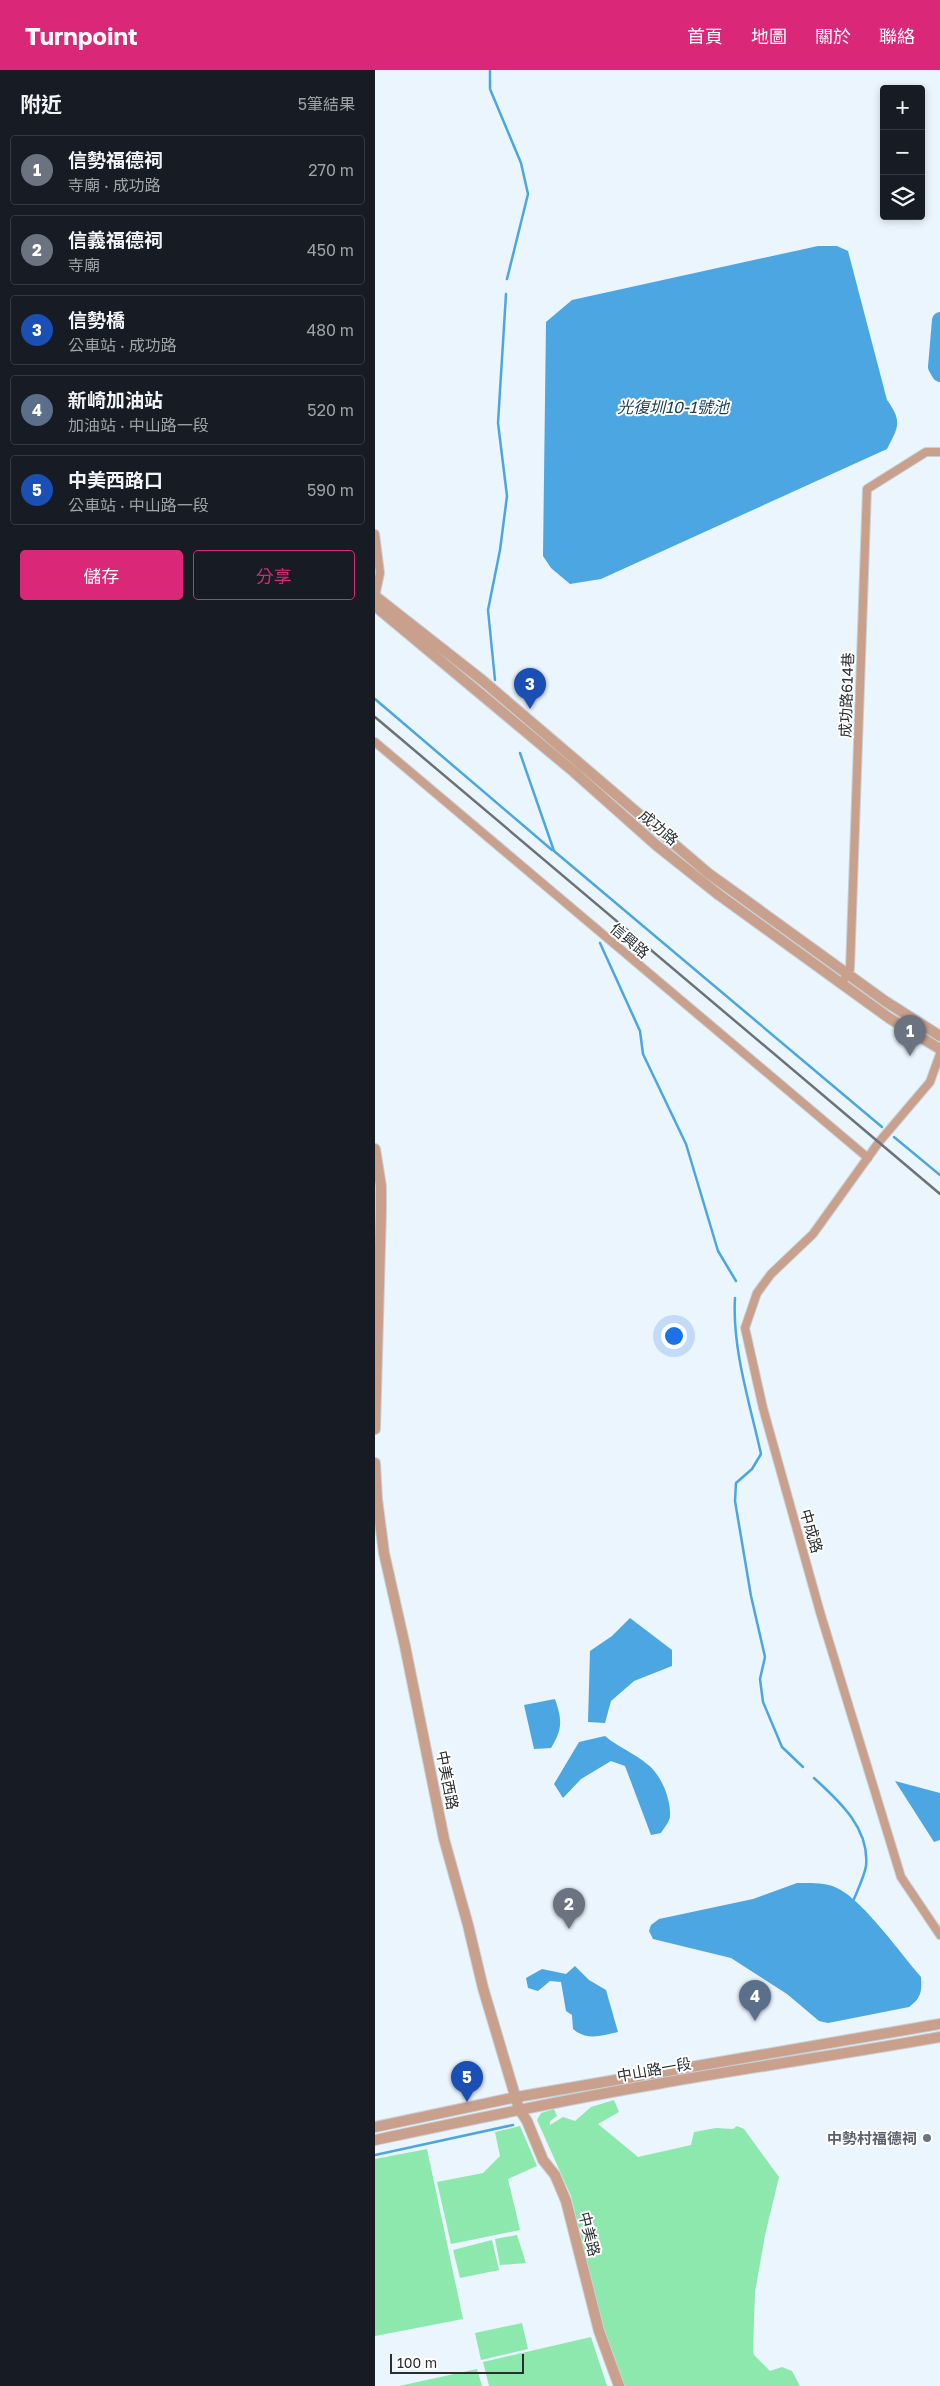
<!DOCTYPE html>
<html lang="zh-TW">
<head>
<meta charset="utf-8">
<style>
	:root { --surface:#171b24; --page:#242831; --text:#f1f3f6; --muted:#9ea1a6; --line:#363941; --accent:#db2777 }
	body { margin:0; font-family:"Golos Text","Noto Sans TC",sans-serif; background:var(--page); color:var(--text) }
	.controls { position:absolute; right:15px; top:15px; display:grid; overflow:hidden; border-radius:5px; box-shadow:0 2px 8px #0003 }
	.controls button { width:45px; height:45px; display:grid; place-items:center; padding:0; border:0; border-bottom:1px solid var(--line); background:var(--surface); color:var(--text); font:25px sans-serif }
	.scale { position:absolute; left:15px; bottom:12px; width:134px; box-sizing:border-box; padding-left:5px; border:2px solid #2a2e31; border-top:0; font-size:14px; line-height:18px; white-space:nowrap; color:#2a2e31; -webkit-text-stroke:4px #fff; paint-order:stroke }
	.you { position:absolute; left:298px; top:1265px; width:18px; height:18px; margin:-12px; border:4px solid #fff; border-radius:50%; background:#1a73e8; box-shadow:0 0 0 8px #1a73e833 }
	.badge { display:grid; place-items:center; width:32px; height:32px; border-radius:50%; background:var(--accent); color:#fff; font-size:16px; font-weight:700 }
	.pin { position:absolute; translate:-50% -41px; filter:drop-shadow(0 1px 2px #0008) }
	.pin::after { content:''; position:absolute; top:26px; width:18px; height:15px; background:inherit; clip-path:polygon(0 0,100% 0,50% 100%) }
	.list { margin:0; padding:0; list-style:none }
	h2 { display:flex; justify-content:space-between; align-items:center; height:65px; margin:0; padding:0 20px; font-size:21px }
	h2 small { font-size:16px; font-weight:400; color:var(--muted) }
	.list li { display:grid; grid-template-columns:32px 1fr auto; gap:15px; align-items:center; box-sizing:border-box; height:70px; margin:0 10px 10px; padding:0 10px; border:1px solid var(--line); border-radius:5px }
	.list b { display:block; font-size:19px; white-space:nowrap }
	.list p { margin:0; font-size:16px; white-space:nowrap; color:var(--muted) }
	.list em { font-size:16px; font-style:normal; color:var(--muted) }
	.actions { display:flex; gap:10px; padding:15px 20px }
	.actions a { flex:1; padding:11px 0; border:1px solid var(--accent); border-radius:5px; text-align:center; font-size:18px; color:var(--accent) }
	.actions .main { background:var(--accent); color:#fff }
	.icon { flex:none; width:28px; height:28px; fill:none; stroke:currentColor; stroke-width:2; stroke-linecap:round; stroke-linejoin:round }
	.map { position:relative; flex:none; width:565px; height:2316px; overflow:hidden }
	header { display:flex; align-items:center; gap:30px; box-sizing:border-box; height:70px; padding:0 25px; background:var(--accent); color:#fff }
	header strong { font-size:24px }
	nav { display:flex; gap:28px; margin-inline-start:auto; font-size:18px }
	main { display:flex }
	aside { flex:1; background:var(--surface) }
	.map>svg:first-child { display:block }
</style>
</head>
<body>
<header>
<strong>Turnpoint</strong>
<nav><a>首頁</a><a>地圖</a><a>關於</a><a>聯絡</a></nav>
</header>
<main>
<aside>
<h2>附近<small>5筆結果</small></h2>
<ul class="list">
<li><span class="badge" style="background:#6b7280">1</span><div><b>信勢福德祠</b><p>寺廟 · 成功路</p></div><em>270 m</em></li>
<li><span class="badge" style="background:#6b7280">2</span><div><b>信義福德祠</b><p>寺廟</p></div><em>450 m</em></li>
<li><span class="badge" style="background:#1a4fb4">3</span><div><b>信勢橋</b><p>公車站 · 成功路</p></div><em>480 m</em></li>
<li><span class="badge" style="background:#5c6f8a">4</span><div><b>新崎加油站</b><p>加油站 · 中山路一段</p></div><em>520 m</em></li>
<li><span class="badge" style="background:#1a4fb4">5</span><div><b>中美西路口</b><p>公車站 · 中山路一段</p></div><em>590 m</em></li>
</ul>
<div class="actions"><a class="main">儲存</a><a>分享</a></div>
</aside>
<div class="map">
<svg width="565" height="2316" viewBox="0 0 565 2316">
	<rect width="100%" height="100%" fill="#ebf5fd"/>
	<path fill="#8ce8ad" d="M239,2030L244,2042L223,2054L263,2087L316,2075L319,2062L341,2058L358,2059L362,2056L369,2059L404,2107L390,2165L380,2222L378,2281L379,2285L395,2301L407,2297L417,2301L425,2316H249L225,2247L196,2126L162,2050L166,2043L179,2039L182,2046L175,2051V2055L188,2047L200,2051L216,2037Z
		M145,2056L162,2096L133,2109L145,2160L76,2174L62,2112L108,2103L125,2086L120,2062Z
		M52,2079L88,2249L0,2266V2089Z
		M142,2165L151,2193L125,2195L120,2169Z
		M117,2170L124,2200L85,2208L78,2180Z
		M147,2253L153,2279L106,2290L100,2263Z
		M216,2267L232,2316H114L108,2292Z
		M102,2299L107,2316H24Z"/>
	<path fill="#4ba6e1" d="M443,176H462L473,181L512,330C528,352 523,357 512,379L226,509L195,514L176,498L168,486L171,252L197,230Z
		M255,1548L297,1580V1596L259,1611L236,1631L230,1653L213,1652L215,1581L237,1566Z
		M180,1629C187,1650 188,1658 176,1678L159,1679L149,1635Z
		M230,1666C243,1677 259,1683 272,1694C286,1704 296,1729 295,1746C295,1751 289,1758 286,1763L276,1765L250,1696L236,1691L206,1709L188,1728L179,1714L204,1672Z
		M520,1711L565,1723V1770L559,1772Z
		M422,1813C436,1813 452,1812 464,1819C489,1832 526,1884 546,1907C547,1922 546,1928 534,1937L453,1953L444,1951L412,1924L356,1888L278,1869L274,1861L276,1855L284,1849L378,1829Z
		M200,1896L214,1910L231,1920L243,1962C226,1966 212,1971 198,1959L197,1945L191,1941L186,1912L175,1911L163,1921L153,1918L151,1908L167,1899L191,1904Z"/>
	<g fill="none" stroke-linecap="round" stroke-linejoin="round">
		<path stroke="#4ba6e1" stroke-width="2.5" d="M115,0V19L146,93L153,124L132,209
			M120,610L113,540L125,480L132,426L123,353L131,224
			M0,629L177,780
			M145,683L179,781L507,1057
			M225,873L265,961L268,984L311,1074L343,1181L361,1211
			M519,1067L565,1105
			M360,1228C357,1279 375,1334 386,1384L377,1399L361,1413L360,1431L376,1526L390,1587L385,1609L388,1632L407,1677L428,1697
			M439,1708C463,1730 495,1758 491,1796C489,1807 483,1819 479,1829
			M0,2085L138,2055"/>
		<path stroke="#4ba6e1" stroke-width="16" d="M565,250L561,297L565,304"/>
		<g stroke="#c8d1d8" stroke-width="10">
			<path id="minor" d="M0,464L5,503L0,527
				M0,672L493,1088
				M467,913L475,899L492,419L551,382H565
				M565,984L555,1012L504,1072L438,1164L396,1204L382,1223L370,1258L388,1338L445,1542L526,1807L565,1865"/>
		</g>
		<g stroke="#c8d1d8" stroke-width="12">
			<path id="tertiary" d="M0,526L107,610L333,803L510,931L565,966
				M0,536L199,702L281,775L344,825L514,948L565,979
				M0,1079L6,1116V1141L0,1359
				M0,1393L2,1429L9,1483L30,1576L69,1769L93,1855L108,1918L144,2039L152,2051L168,2090L180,2105L191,2131L224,2261L244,2316
				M0,2057L142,2027L565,1954
				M0,2070C94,2050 187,2030 282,2014C376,1997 471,1984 565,1967"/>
		</g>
		<use href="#minor" stroke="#c8a08c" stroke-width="8"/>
		<use href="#tertiary" stroke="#c8a08c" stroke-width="10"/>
		<path stroke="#6c7277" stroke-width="2.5" d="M0,647L565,1124"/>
	</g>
	<circle fill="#6b7280" stroke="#fff" stroke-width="2" cx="552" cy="2068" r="5"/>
	<g text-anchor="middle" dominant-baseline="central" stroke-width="4" stroke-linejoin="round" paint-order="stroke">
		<g font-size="15" fill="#2a2e31" stroke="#fff">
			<text transform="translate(471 625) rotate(-88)">成功路614巷</text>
			<text transform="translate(284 757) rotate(40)">成功路</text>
			<text transform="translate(255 870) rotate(40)">信興路</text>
			<text transform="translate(437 1461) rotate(74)">中成路</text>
			<text transform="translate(73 1710) rotate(79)">中美西路</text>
			<text transform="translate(279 1999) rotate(-10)">中山路一段</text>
			<text transform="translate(215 2164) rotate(76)">中美路</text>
		</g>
		<g font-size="15" font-weight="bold" fill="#5b616d" stroke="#fff" text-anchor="end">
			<text x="542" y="2068">中勢村福德祠</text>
		</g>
		<g font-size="16" font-style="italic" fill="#1a4058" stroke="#fff">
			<text x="298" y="337">光復圳10-1號池</text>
		</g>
	</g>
</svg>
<div class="controls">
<button>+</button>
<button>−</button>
<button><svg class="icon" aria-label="layers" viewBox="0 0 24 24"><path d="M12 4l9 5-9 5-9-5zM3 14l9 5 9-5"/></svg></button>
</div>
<div class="scale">100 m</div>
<div class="you"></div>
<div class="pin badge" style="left:535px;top:986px;background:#6b7280">1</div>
<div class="pin badge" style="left:194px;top:1859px;background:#6b7280">2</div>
<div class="pin badge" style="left:155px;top:639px;background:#1a4fb4">3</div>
<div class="pin badge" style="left:380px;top:1951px;background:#5c6f8a">4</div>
<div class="pin badge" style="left:92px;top:2032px;background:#1a4fb4">5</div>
</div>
</main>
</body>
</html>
